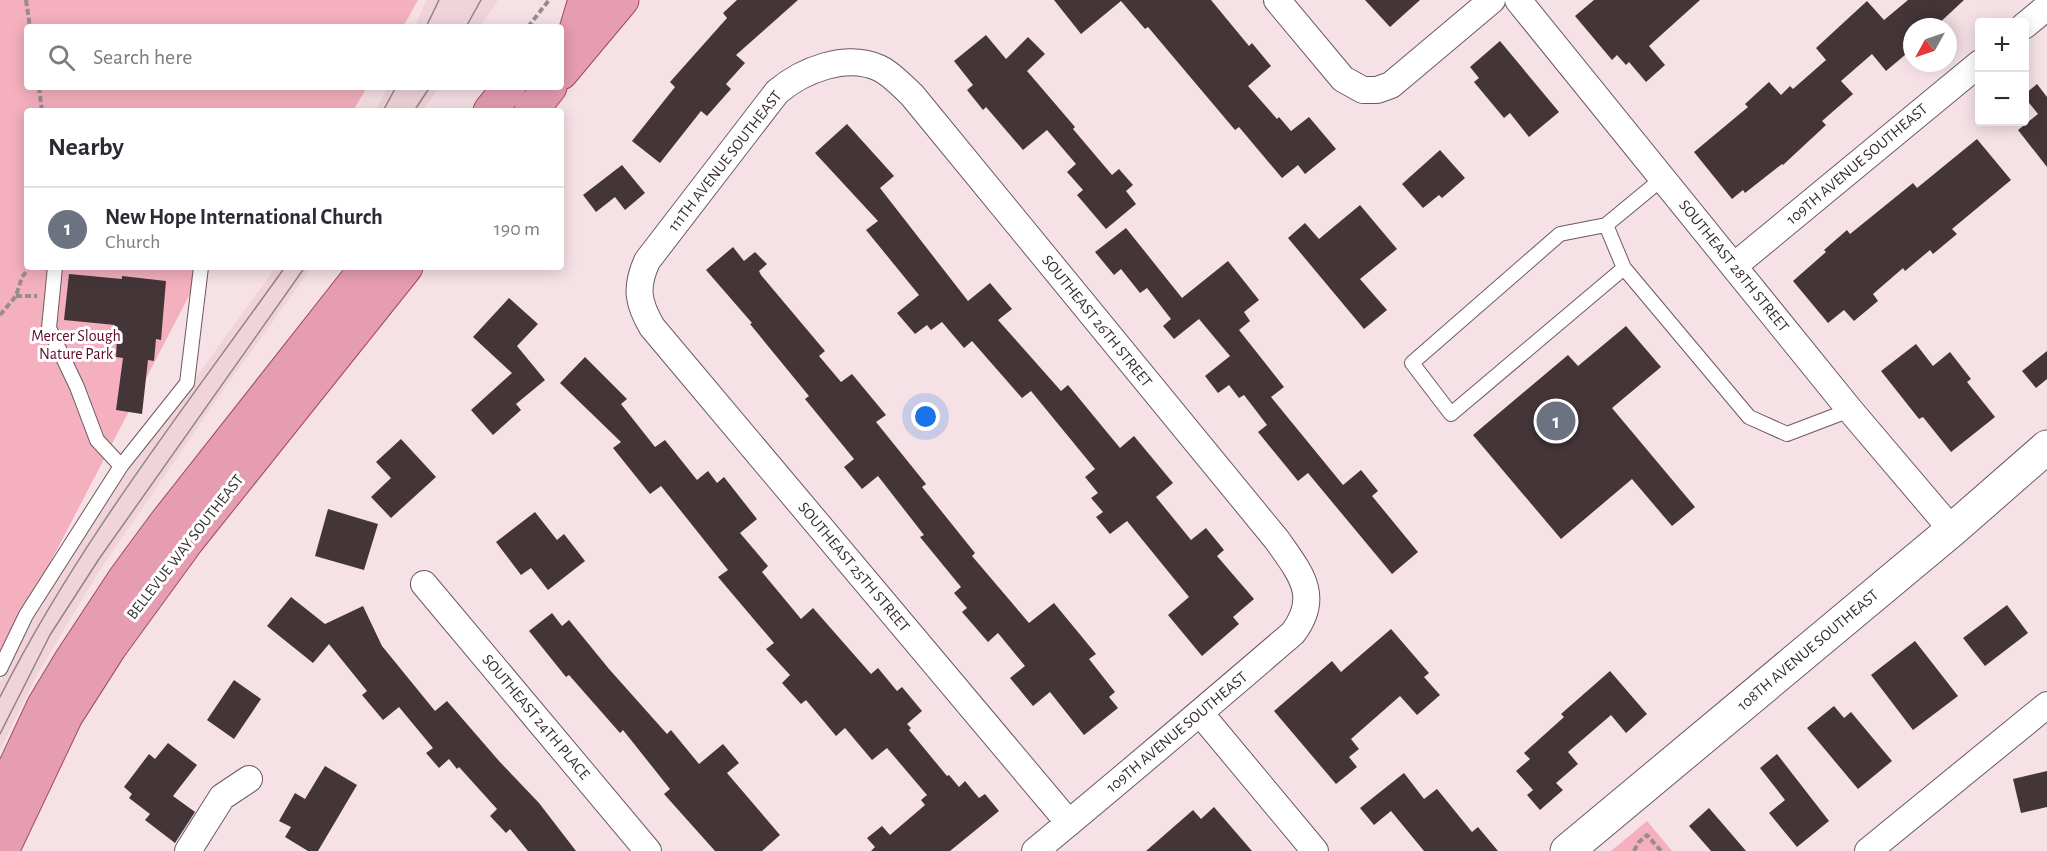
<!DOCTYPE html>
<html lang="en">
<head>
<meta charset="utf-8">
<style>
	:root { --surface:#fff; --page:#f7f7f7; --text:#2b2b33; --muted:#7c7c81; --line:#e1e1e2; --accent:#236177 }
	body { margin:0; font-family:"Alegreya Sans",sans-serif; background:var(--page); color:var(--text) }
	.controls { position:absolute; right:18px; top:18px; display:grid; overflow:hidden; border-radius:6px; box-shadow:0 3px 15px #0003 }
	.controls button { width:54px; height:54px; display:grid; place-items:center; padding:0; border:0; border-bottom:2px solid var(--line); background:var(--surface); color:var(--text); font:30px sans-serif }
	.compass { position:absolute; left:1903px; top:18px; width:54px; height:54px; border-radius:50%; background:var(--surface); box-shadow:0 3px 15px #0003; rotate:230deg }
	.you { position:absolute; left:926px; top:417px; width:21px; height:21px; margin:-15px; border:4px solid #fff; border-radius:50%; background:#1a73e8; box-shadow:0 0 0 9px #1a73e833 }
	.badge { display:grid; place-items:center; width:39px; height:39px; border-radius:50%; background:var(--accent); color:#fff; font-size:20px; font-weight:700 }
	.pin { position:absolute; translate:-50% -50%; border:3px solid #fff; box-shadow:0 2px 6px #0006 }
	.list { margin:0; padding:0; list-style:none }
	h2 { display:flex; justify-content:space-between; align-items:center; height:78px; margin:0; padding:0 24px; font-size:26px }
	h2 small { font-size:20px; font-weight:400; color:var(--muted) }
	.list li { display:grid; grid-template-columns:39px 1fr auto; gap:18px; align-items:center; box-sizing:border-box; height:84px; padding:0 24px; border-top:2px solid var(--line) }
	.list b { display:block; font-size:22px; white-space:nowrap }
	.list p { margin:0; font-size:20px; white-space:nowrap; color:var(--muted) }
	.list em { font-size:20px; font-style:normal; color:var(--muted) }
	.icon { flex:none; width:33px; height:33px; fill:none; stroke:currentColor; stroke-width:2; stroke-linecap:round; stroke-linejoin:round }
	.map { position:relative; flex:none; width:2047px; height:851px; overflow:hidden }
	.search { position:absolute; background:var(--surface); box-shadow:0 3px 15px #0003; left:24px; top:24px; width:540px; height:66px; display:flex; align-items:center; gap:15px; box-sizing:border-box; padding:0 21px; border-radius:6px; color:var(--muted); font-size:22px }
	.panel { position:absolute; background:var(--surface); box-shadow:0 3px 15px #0003; left:24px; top:108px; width:540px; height:162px; border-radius:6px }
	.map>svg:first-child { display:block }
</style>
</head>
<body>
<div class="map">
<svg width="2047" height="851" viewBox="0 0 2047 851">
	<rect width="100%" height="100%" fill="#f6e2e6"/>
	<path fill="#f0d4da" d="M426,0H498L480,27H415Z
		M388,87H439L422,111H375Z
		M276,267H312L224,389L98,573L37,675L0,750V682L47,594L123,478Z"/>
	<path fill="#f4b0be" d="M0,0H418L403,27H27V87H367L353,111H27V267H204L0,659Z
		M1647,821L1672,851H1611Z"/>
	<path fill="#443538" d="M737,0H798L736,55L745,63L726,84L731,89L707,116L701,111L660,163L632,141L675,87L670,82L727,18L723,13Z
		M1054,0H1211L1249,46L1252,43L1271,66L1248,86L1277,119L1279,117L1291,131L1309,117L1336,149L1305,174L1298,165L1282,178L1239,127L1235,130L1148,27L1145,29L1121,1L1081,34Z
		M1365,0H1420L1390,27Z
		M1594,0H1700L1649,46L1665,65L1646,82L1629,62L1626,65L1617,55L1612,60L1575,16Z
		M1908,0H1964L1935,27H1912V49L1886,71L1872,54L1841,81L1853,94L1822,121L1826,125L1783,165L1782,164L1745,193L1743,190L1732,199L1694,152L1748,107L1745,104L1769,82L1781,95L1790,86L1793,89L1826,60L1816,48L1867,1L1884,20Z
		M986,35L1006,59L1028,37L1045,54L1027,71L1075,127L1073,129L1112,175L1119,169L1133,185L1126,191L1136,204L1106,229L1077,195L1083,190L1067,172L1076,164L1047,130L1023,150L986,107L983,110L967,90L973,85L954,61Z
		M1500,41L1559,112L1529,137L1510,113L1504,118L1474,82L1479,78L1470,67Z
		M2037,84L2047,97V167L2018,130L2038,114L2025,98V94Z
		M847,124L894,176L880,188L968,301L990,283L1012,309L998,320L1061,391L1068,385L1120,448L1134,436L1173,483L1156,497L1191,540L1206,528L1224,550L1217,556L1254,599L1233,617L1239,624L1202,656L1168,615L1189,597L1127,521L1110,534L1096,517L1103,512L1091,498L1098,493L1085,477L1095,469L1031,391L1022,398L972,341L964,348L942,322L931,330L927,325L915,334L897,313L919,295L866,230L878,221L815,153Z
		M1977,139L2011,180L1952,229L1957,234L1933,254L1930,250L1905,271L1903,268L1873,294L1878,301L1854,321L1844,310L1828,323L1793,281L1826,252L1824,250L1847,230L1850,234L1913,183L1917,188Z
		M1440,150L1465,178L1442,198L1439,195L1423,208L1402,184Z
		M622,165L645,193L625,210L615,197L596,212L583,195Z
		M1360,205L1397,249L1360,279L1387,310L1364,329L1288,238L1305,223L1319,239Z
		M1126,228L1182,298L1228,261L1259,300L1244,312L1250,321L1239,330L1284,387L1271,397L1343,485L1361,470L1378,491L1372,496L1418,552L1392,574L1308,473L1298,481L1258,432L1267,425L1244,395L1239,398L1229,385L1218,393L1205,376L1230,356L1199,319L1174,339L1163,326L1171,319L1147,288L1140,293L1121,269L1114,275L1095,252Z
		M733,247L744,261L755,252L767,264L759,271L761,275L825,351L819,356L841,382L852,374L886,415L876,422L926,484L922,487L975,553L972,556L1029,623L1054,603L1096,654L1089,659L1115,692L1109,697L1118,708L1084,735L1050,692L1033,706L1010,678L1025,666L998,633L988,642L962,612L967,608L954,593L961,587L920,537L924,535L878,476L862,489L844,467L854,459L805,399L809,396L750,324L752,323L706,270Z
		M69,274L122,279V276L166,281L161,340L156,339L154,361L148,360L142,414L116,410L123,358L116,357L117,336H114L115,325L64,320Z
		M509,298L538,324L517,346L545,380L516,404L521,410L493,435L471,410L512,373L473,337Z
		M1626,326L1661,367L1612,408L1695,507L1672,526L1632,479L1561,539L1473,435L1568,355L1578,366Z
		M1916,344L1933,366L1950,352L1971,379L1967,382L1995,417L1951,452L1923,417L1919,419L1881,371Z
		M2047,351V379L2036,388L2022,371Z
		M585,357L627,399L621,404L655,447L665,440L697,480L708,471L717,483L724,477L757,519L740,533L768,566L762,572L801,619L813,608L871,674L878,668L897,691L902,687L922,711L907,724L911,728L909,730L947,776L949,775L959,787L965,781L979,798L985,794L999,811L950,851H871L875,847L867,838L882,826L890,835L925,805L921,800L927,795L887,748L872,760L845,728L836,736L806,700L801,704L782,683L790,675L766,649L774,643L718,577L728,570L661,486L650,494L613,448L621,442L560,383Z
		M401,439L436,477L391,518L371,497L391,478L376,462Z
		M328,509L378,524L364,570L315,556Z
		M535,512L557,540L564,534L585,561L548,590L531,568L521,575L496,542Z
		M291,597L325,624L363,606L382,646L435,711L447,701L499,761L539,803L576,851H528L510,829L506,833L490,816L497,809L459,767L457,769L449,759L439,768L426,753L433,748L399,707L383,720L362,695L367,691L329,644L313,663L267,626Z
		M2007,605L2028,633L1985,666L1963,638Z
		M552,613L562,626L569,620L609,669L667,734L671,730L699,764L723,744L739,763L727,773L780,835L762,851H715L664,794L670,789L623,730L620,733L569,675L566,677L529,631Z
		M1391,629L1429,673L1424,677L1440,695L1417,715L1400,696L1351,739L1359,749L1349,757L1357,767L1336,784L1274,711L1332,661L1341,672Z
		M1915,641L1958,696L1913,730L1871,675Z
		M1610,671L1647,714L1626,733L1611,715L1568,752L1578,764L1556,783L1563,790L1540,810L1527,795L1533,790L1516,771L1530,759L1524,753L1564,717L1561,714Z
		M234,680L261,699L234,739L207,720Z
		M1834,706L1844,718L1851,712L1892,761L1858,789L1807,728Z
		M168,743L197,765L173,796L195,812L175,843L145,820L150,814L129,798L132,794L124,787L149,754L155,759Z
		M1777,754L1829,821L1797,847L1769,813L1785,800L1760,768Z
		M325,766L357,785L318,851H308L285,837L291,827L279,821L295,793L305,799Z
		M2047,771V807L2021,813L2013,779Z
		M1404,773L1424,799L1437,789L1472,832L1478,827L1498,851H1424L1391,811L1374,825L1360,808Z
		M1214,807L1252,851H1146L1193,810L1201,819Z
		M1709,808L1746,851H1711L1689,826Z"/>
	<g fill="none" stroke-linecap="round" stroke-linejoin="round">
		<g stroke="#6b5a5e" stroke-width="16">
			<path id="lane" d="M1663,178L1606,225L1624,268L1749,417L1787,434L1850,410
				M1606,225L1560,234L1412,363L1451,414L1624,268
				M55,267L49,328L77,387L97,440L121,466
				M0,669L26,615L121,466L187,383L201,267"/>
		</g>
		<g stroke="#6b5a5e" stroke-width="28">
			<path id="street" d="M1277,0L1343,79L1363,90H1377L1391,85L1492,0
				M1518,0L1850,410L1952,530
				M2024,26L2047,7
				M1734,266L1980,63
				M424,584L648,851
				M1200,713L1315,851
				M188,851L222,797L249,779
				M1035,851C1122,779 1208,706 1293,633C1321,596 1300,573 1277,540L912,95C902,86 892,74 879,68C846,53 803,70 777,92L647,261C635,288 638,303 652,327L1069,823
				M1868,851L2047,705"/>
		</g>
		<g stroke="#6b5a5e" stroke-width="35">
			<path id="secondary" d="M1567,851L1952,530L2047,447"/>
		</g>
		<g stroke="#9d4b62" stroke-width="35">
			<path id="primary" d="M568,56L585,0
				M561,73L622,0
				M490,111L509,87
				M531,111L550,87
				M0,799L44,705L71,660L125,578L164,525L367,267
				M2,851L66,716L110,647L188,540L406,267"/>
		</g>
		<path stroke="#998c8e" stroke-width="4" stroke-dasharray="6 3" stroke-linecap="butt" d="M26,0L30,27
			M528,27L549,0
			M39,87L42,111
			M16,296H37
			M0,315L16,296L22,277L30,267
			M1634,851L1639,842L1647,835L1661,851"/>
		<use href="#lane" stroke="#fff" stroke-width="14"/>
		<use href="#street" stroke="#fff" stroke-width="26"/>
		<use href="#secondary" stroke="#fff" stroke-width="33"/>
		<use href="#primary" stroke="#e69cb1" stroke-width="33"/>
		<path stroke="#928587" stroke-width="1.5" d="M426,27L439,0
			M466,27L481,0
			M383,111L396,87
			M414,111L430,87
			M0,697C77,544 186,406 285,267
			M0,734L50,635L99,559L305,267"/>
	</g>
	<g text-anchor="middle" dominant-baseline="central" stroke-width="6" stroke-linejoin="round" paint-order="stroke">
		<g font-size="16" fill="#352e2f" stroke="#fff">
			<text transform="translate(725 161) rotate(-52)">111TH AVENUE SOUTHEAST</text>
			<text transform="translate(1857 164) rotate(-40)">109TH AVENUE SOUTHEAST</text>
			<text transform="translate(1734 266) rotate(51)">SOUTHEAST 28TH STREET</text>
			<text transform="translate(1097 321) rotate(51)">SOUTHEAST 26TH STREET</text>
			<text transform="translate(185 547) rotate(-52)">BELLEVUE WAY SOUTHEAST</text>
			<text transform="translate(854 567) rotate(50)">SOUTHEAST 25TH STREET</text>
			<text transform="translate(1808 650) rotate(-40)">108TH AVENUE SOUTHEAST</text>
			<text transform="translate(536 717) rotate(50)">SOUTHEAST 24TH PLACE</text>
			<text transform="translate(1177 732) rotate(-40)">109TH AVENUE SOUTHEAST</text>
		</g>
		<g font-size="16" fill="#5e0a2a" stroke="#fff">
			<text x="76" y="336">Mercer Slough<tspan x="76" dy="18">Nature Park</tspan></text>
		</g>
	</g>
</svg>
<div class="controls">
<button>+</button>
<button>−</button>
</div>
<svg class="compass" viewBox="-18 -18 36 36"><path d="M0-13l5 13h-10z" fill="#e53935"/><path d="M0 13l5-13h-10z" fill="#7c7c81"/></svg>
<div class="you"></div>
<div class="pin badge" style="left:1556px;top:421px;background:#6b7280">1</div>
<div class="search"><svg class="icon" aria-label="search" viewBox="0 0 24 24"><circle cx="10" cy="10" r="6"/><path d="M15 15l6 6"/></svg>Search here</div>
<section class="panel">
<h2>Nearby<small></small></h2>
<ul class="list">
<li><span class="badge" style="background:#6b7280">1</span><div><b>New Hope International Church</b><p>Church</p></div><em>190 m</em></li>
</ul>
</section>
</div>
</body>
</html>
